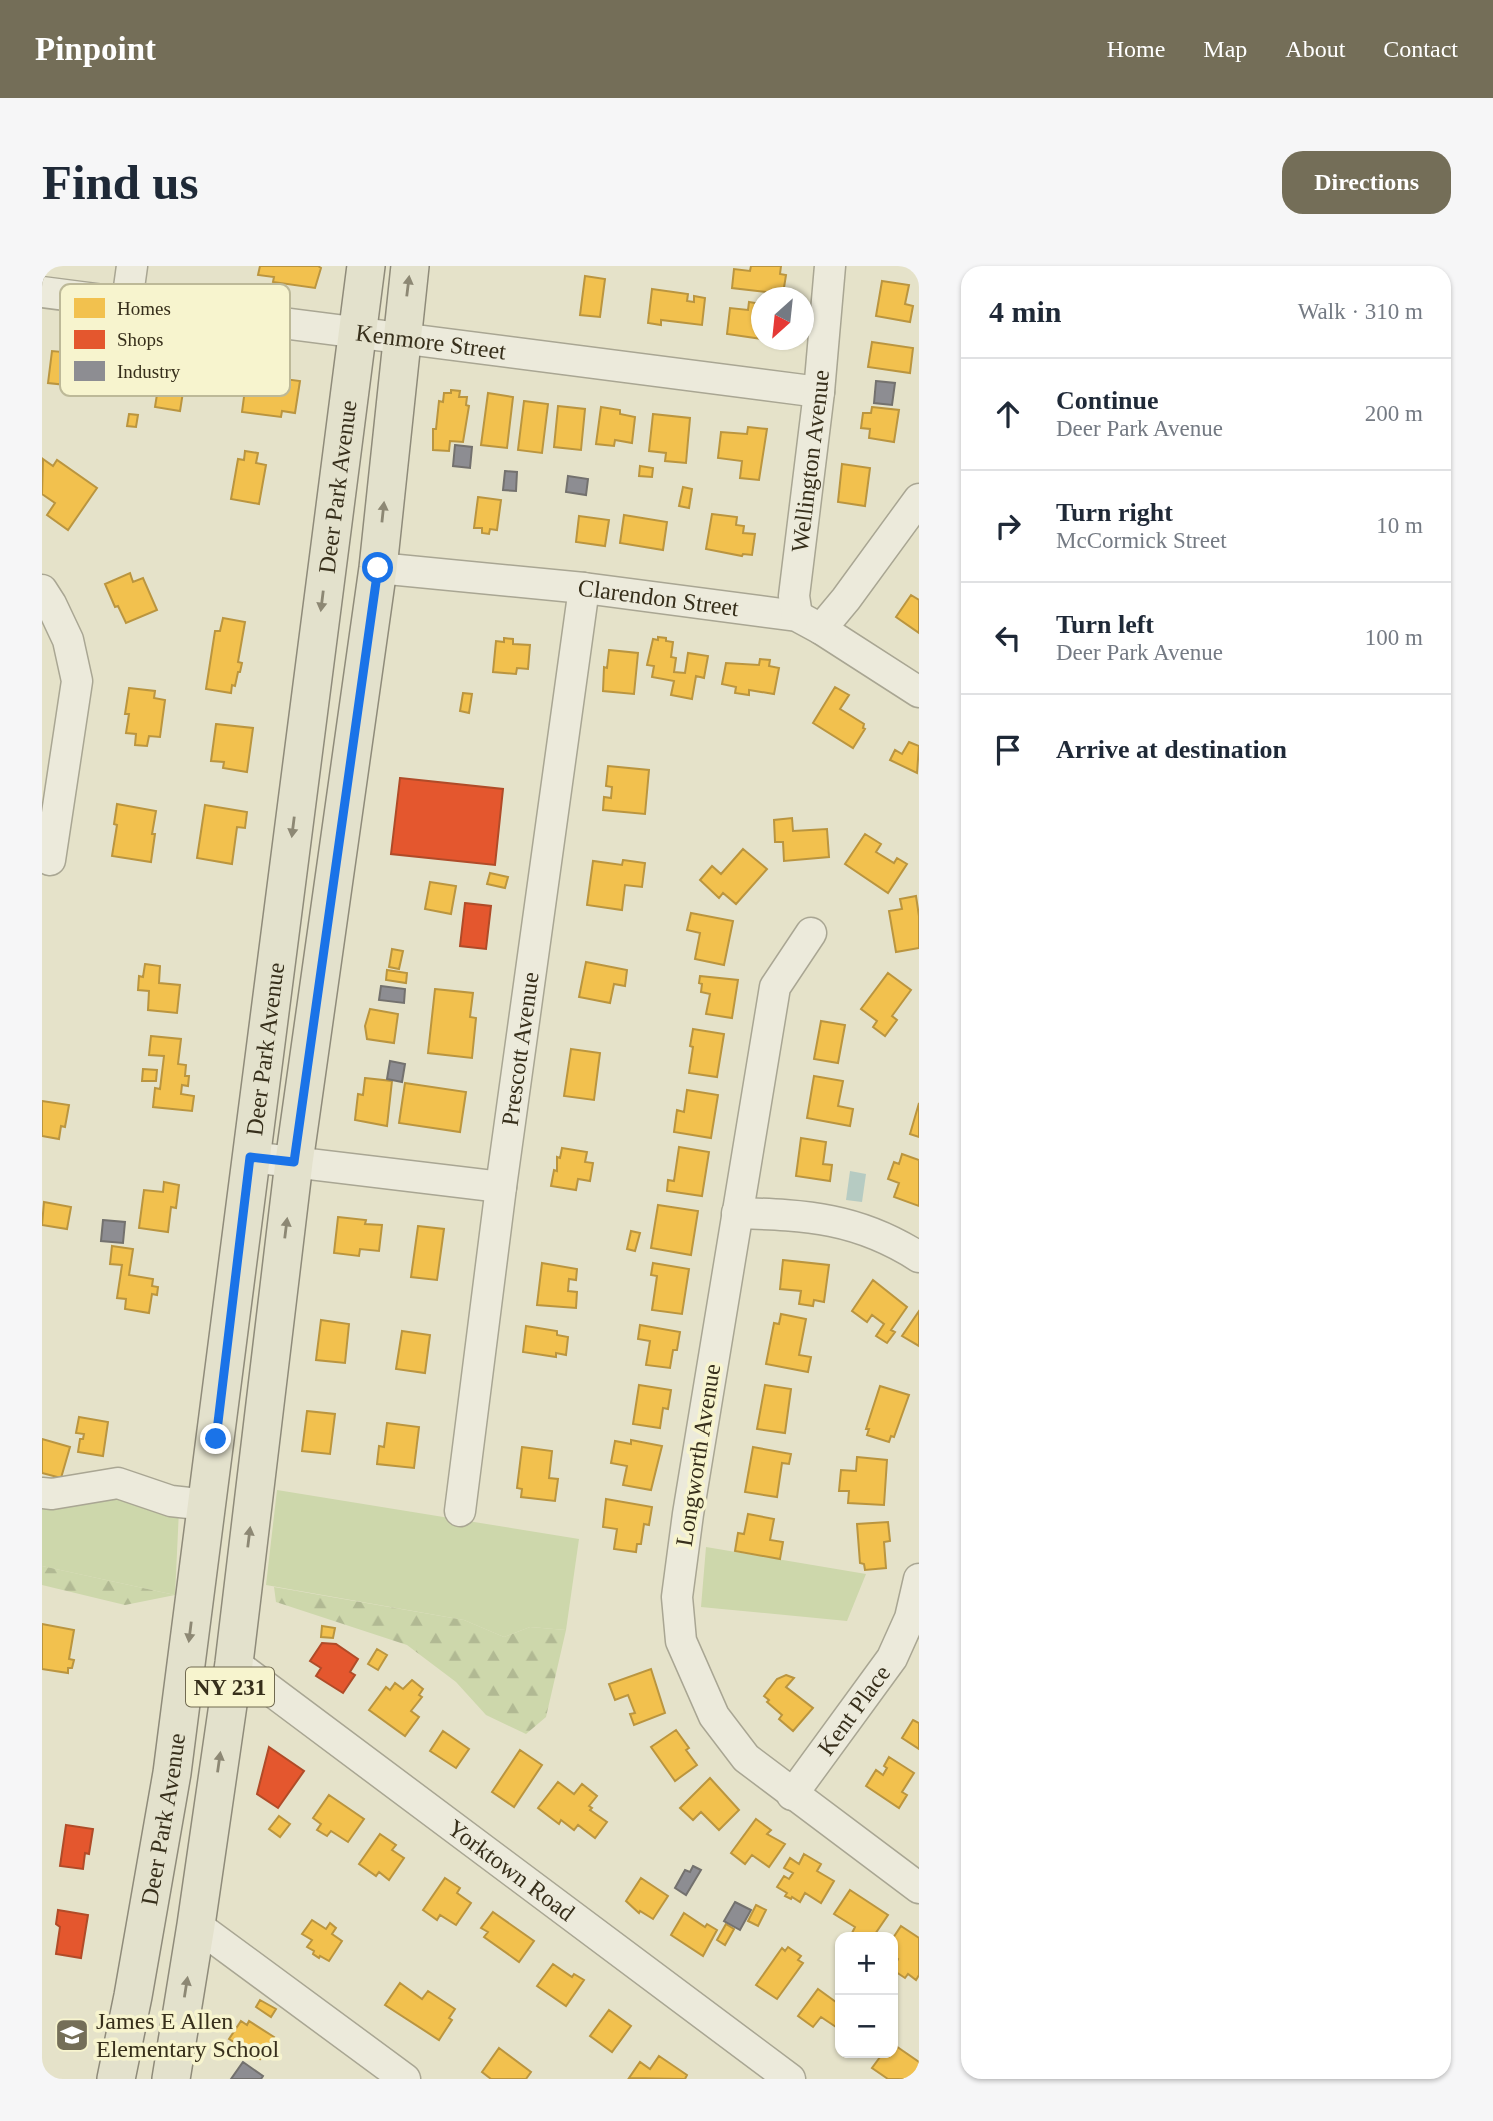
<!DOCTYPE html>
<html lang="en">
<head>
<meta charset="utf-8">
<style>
	:root { --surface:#fff; --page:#f6f6f7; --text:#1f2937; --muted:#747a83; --line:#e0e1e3; --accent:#746e58 }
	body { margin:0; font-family:Georgia,serif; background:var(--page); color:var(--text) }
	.controls { position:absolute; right:21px; bottom:21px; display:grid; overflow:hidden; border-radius:14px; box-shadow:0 2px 5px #0004 }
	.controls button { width:63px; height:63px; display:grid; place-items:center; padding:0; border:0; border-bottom:2px solid var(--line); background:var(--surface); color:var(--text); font:35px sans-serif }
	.compass { position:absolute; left:709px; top:21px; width:63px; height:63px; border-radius:50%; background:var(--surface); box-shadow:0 2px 5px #0004; rotate:207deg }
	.stop { position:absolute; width:21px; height:21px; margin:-16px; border:5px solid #1a73e8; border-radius:50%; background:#fff }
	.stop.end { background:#1a73e8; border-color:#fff; box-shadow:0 2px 7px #0008 }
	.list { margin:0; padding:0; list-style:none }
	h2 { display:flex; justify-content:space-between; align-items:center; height:91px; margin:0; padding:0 28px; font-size:30px }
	h2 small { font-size:23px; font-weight:400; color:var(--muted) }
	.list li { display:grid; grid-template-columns:46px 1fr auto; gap:21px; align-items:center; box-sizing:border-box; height:112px; padding:0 28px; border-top:2px solid var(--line) }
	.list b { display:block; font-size:26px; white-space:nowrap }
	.list p { margin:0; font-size:23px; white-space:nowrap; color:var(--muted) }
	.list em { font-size:23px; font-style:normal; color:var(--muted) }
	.icon { flex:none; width:38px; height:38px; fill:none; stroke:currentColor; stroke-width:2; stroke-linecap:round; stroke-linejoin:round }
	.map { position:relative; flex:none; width:877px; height:1813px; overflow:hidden; border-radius:21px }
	header { display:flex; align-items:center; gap:42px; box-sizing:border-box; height:98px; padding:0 35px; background:var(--accent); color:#fff }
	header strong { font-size:33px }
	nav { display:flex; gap:38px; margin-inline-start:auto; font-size:24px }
	.intro { display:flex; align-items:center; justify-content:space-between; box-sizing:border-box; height:168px; padding:0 42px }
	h1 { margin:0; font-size:49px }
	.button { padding:18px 32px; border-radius:21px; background:var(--accent); color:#fff; font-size:24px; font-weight:700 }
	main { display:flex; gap:42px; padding:0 42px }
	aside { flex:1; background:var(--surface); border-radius:21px; box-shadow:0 2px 5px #0004 }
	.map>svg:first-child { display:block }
</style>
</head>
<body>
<header>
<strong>Pinpoint</strong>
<nav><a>Home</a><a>Map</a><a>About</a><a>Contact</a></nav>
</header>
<div class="intro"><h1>Find us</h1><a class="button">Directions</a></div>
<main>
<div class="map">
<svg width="877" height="1813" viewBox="0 0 877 1813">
	<defs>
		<pattern id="forest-firs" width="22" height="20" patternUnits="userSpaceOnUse" patternTransform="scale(1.75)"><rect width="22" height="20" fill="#cdd7ab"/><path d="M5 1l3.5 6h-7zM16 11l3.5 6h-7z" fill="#b1b993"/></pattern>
	</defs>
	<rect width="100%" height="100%" fill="#e5e2c9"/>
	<path fill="#cdd7ab" d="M235,1224L537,1273L524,1364L488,1361L462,1371L422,1354L224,1319Z
		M86,1228L137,1244L133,1329L0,1300V1232Z
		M664,1281L824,1308L805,1355L659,1341Z"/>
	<path fill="url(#forest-firs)" d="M0,1300L133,1329L83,1339L0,1319Z
		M232,1321L422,1354L462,1371L488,1361L524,1364L504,1451L484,1468L444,1449L414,1416L365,1379L234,1336Z"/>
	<path fill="#b6cbc2" d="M808,905L824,908L820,936L804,934Z"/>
	<path fill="#f2c14e" stroke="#ba953f" stroke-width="2" d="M218,0H276L279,2L273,22L231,16L232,11L216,9Z
		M709,0H739L738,8L744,9L741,28L690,22L692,3L708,5Z
		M543,10L563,13L558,51L538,49Z
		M840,15L867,19L863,38L871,40L868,56L834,50Z
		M610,23L646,28L645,35L652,36V30L663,32L660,59L619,54V59L606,57Z
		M707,36L720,38V73L685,68L688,42L706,44Z
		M830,76L871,82L868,107L826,101Z
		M21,83L27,84V87L36,88V84L57,86L54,115L39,113L38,126L24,124V119L6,117L10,85L20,86Z
		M119,103L144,107L138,145L113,141Z
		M205,108L258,115L253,147L240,145L239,151L200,146Z
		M409,124L418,125L417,131H425L424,139L427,140L421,176L408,175L407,185L391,184V163H394L397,135L401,136L402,127H409Z
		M446,127L471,131L465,182L439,179Z
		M482,135L506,138L500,187L476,184Z
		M516,140L543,143L539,184L512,181Z
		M559,141L578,144V148L593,151L590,177L573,174L572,180L554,178Z
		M830,141L857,144L852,176L827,172L828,163L819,162L821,147H829Z
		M87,148L96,149L94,161L85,160Z
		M611,148L648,152L644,197L623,195L624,187L607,185Z
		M706,161L725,163L717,214L698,212L700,195L676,192L679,166L705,168Z
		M203,185L216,187L214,197L224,199L217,238L189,233L196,193L202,194Z
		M1,193L11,200L15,194L55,222L26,264L5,249L13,237L0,228Z
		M800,198L828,202L823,240L796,236Z
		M598,200L611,202L610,211L597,210Z
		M641,221L650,223L647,242L637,240Z
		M436,231L459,234L455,264L448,263L447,268L440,267V262H432Z
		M670,248L695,251L694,259L702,260L701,267L713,268L710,289L701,288L700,290L664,283Z
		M582,249L625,256L621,284L578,277Z
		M537,250L567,254L563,280L534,276Z
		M88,307L91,316L101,312L115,344L84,357L76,340L73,341L63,318Z
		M869,329L877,334V367L854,351Z
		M181,352L203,356L196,396L200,397L198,406H196L193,420L190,419L189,427L164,423L173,365H178Z
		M616,371L624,372V375L631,376L629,391L634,392L632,406L643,407L646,387L666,390L662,412L654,410L650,433L629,429L632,415L610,411L612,400L605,399L611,373L616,374Z
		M462,372L471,373V378L488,379L486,403L475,402L474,408L451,406L454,375L462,376Z
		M567,384L596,387L592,428L561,425L562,401L565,402Z
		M718,393L728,394L727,400L737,402L732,428L707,424V429L693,427L694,421L680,418L684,397L717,399Z
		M793,421L807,429L798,443L822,458L821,462L823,463L811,482L771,457Z
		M87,422L113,425L112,432L123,434L118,471L107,470L105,480L93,479L94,468L84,467L87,448H83Z
		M421,427L430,428L427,447L418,445Z
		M174,458L211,462L205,506L181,502L182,496L169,495Z
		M867,476L877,480L875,507L848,494L853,484L860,488Z
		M566,500L607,504L603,548L561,544L562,531L569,532L570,521L564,520Z
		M75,538L114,545L110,568H113L109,596L70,590L75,559L72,558Z
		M163,539L205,546L203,562L195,561L190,598L155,592Z
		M750,552L751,565L785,563L787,591L742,595L741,576H733L732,554Z
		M823,568L839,578L834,586L852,597L855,592L865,598L846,627L803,598Z
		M701,583L725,603L694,638L681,627L677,632L658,614L670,600L679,608Z
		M581,594L603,597L600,621L583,619L580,644L545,639L551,595L580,599Z
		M448,607L466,611L463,622L445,618Z
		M388,616L414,620L409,648L383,643Z
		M874,630L877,650V682L854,686L847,645L860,643L858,633Z
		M649,647L691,655L682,699L653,693L658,667L645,664Z
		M350,683L361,685L357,703L347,701Z
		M544,696L585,704L583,720L572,718L568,737L537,731Z
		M103,698L118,700L117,717L138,719L135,747L106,744L107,725L96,724L97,710L101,711Z
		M345,704L365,707L364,717L344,714Z
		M846,707L869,724L850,750L855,754L843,770L831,761L835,755L819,743Z
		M658,710L696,714L690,752L664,748L668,728L659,726L660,718L657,717Z
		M393,723L431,727L428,751L434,752L430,792L386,787Z
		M328,743L356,748L352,777L325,773L323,760Z
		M779,755L803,759L796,797L772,793Z
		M651,763L682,768L675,811L647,807L651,781L648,780Z
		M109,770L139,773L136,798L144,799L143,810H147L146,820L140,819L139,828L152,830L150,845L111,841L113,822L118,823L122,790L107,789Z
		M529,783L558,787L552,834L522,830Z
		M101,803L115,804L114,815H100Z
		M772,810L801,815L796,840L811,843L808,860L765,852Z
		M323,812L350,815L345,860L313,854L316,828L321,829Z
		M363,817L424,826L418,866L357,857Z
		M645,824L676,829L669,872L632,866L635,844L642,846Z
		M0,835L27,839L23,861L19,860L17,873L0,870Z
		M877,837V871L868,868Z
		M759,872L784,876L781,898L790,899L788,915L754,910Z
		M637,881L667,886L660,930L625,925L626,914L632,915Z
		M520,882L545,886L543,896L551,897L548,915L536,913L534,924L509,920L512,904L515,905V891L518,892Z
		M860,888L877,894V940L852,931L857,917L846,913L852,896L857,898Z
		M122,916L137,919L134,942L129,941L126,966L97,962L102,924L121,926Z
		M2,936L29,941L25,963L0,959Z
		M616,939L656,945L649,989L609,982Z
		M296,951L324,954L323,958L340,959L337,985L318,983L317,990L292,987Z
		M376,960L402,963L395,1014L369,1011Z
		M589,965L598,967L593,985L585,983Z
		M70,980L91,983L87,1009L111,1013L110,1020L116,1021L115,1029L110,1028L107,1047L83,1043L84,1033L75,1032L80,999L68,998Z
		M741,994L787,999L782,1036L772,1034L771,1040L757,1038L759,1025L738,1023Z
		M500,997L535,1003L534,1014L527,1013L526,1025L535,1026L534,1042L495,1039Z
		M611,997L647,1003L640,1048L610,1044L615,1010L609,1009Z
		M831,1014L865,1041L849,1064L853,1066L845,1077L834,1070L842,1058L830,1049L825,1056L810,1045Z
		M877,1045V1080L860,1070Z
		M739,1048L764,1053L757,1089L769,1091L766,1106L724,1098L732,1057L737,1058Z
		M279,1054L307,1058L303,1097L274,1094Z
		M598,1059L638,1066L635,1084H631L628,1102L604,1099L608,1075L596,1073Z
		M484,1060L515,1065V1069L526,1071L524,1089L514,1087V1091L481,1086Z
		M360,1065L388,1069L383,1107L354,1103Z
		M597,1119L629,1124L626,1143L621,1142L618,1162L591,1158Z
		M723,1119L749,1123L743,1167L715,1163Z
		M838,1120L867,1129L852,1171L849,1170L847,1176L825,1169L827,1163H824Z
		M265,1145L293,1148L288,1188L260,1185Z
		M37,1151L66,1156L61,1190L36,1186L38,1173H41L42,1168L34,1167Z
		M345,1157L377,1161L372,1202L335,1198L337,1180L342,1181Z
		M0,1173L28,1181L19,1212L0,1207Z
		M589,1174L620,1180L609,1224L581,1219L585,1200L569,1197L573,1175L589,1178Z
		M480,1181L510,1185L507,1212L516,1213L513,1235L479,1231L480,1223L475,1222Z
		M711,1181L749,1188L747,1198L740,1197L735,1231L703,1226Z
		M815,1191L845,1194L842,1239L806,1237L807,1225H797L799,1204L814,1205Z
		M564,1233L610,1241L607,1259L602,1258L599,1278H595L594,1286L572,1283L575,1263L561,1261Z
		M706,1248L732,1253L728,1274L741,1276L738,1293L693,1285L696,1267L702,1268Z
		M846,1256L848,1275L842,1276L844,1302L823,1304L822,1298L818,1297L815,1258Z
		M0,1358L32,1364L27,1393L32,1394L30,1402H26V1407L0,1403Z
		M280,1360L293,1362L291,1372L279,1371Z
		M335,1383L345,1389L336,1404L326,1398Z
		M609,1403L623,1447L592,1459L588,1448L593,1447L586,1429L573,1434L567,1418Z
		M744,1409L752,1412L744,1421L771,1442L751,1465L737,1453L740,1449L725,1436L727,1434L722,1430L735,1413Z
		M370,1414L381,1423L377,1429L380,1431L369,1445L377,1451L363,1470L327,1444L344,1421L348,1424L353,1417L361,1423Z
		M871,1454L877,1457V1483L860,1472Z
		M634,1464L647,1482L644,1484L655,1499L633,1515L609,1481Z
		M401,1465L427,1483L414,1502L388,1485Z
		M478,1484L500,1499L472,1541L450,1526Z
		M847,1491L872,1507L860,1526L865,1529L857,1542L824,1520L834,1504L841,1509L845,1502L842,1500Z
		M668,1512L697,1544L677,1564L659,1546L651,1554L638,1542Z
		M516,1516L532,1528L540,1518L555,1530L547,1540L550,1542L548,1544L565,1556L553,1572L536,1559L532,1564L519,1554L517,1558L496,1542Z
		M287,1529L322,1553L306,1576L289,1565L285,1570L275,1564L279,1558L271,1552Z
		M237,1550L248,1558L238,1571L227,1563Z
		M714,1553L729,1564L725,1568L743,1578L727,1601L710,1589L703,1598L689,1587Z
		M338,1568L354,1579L350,1584L362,1592L347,1614L337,1606L334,1610L317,1598Z
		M762,1588L779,1598L775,1605L792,1615L779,1637L763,1627L758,1636L750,1631L749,1633L743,1630L745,1627L735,1621L742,1610L747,1613L751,1607L742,1602L748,1592L757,1598Z
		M403,1612L418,1622L415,1627L429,1637L414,1659L398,1649L395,1654L381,1644Z
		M599,1612L626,1630L611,1653L598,1645L597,1647L584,1635Z
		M808,1624L846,1649L831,1671H808L813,1661L792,1648Z
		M714,1639L724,1644L716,1660L706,1655Z
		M451,1646L492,1675L477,1696L442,1671L446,1666L439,1662Z
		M642,1647L663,1661L665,1658L675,1664L661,1690L629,1669Z
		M270,1654L284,1663L288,1657L294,1662L290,1668L300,1675L287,1695L278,1690L277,1692L271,1688L272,1685L265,1681L270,1674L260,1668Z
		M684,1658L692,1663L683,1679L675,1674Z
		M859,1660L877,1672V1709L874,1714L866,1708L863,1712L851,1704L856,1693L851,1689V1672Z
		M746,1681L759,1690L756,1694L761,1697L735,1733L714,1719L740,1682L743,1685Z
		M511,1698L530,1711L532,1708L542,1714L524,1740L495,1720Z
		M358,1717L380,1733L386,1725L413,1743L407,1752L410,1754L397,1774L343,1739Z
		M776,1723L798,1739L797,1763L779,1751L771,1761L756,1750Z
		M218,1734L234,1743L229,1751L214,1741Z
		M567,1744L589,1760L570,1786L548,1770Z
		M199,1755L205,1759L207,1755L232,1771L218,1793L187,1773Z
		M851,1778L877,1796V1813H846L830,1802L841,1787H851Z
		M457,1782L489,1806L484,1813H449L440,1806Z
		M617,1790L645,1809L643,1813L587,1812L598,1796L608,1803Z"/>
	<path fill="#e4572e" stroke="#b04b28" stroke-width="2" d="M358,512L461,523L453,599L349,588Z
		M423,637L449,640L444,683L418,680Z
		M280,1377L294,1378L316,1393L308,1406L313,1409L301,1427L274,1410L279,1402L268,1395Z
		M227,1481L262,1505L236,1542L215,1528Z
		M24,1559L51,1563L47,1588L43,1587L41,1603L18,1600Z
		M16,1644L46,1649L39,1692L14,1688L18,1661L14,1658Z"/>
	<path fill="#8d8d92" stroke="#73716e" stroke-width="2" d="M834,115L853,117L850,139L832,137Z
		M413,179L430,181L428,202L411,200Z
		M463,205L475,206L474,225L461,224Z
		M526,210L546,213L544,229L524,226Z
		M339,720L363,723L362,737L337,734Z
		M348,795L363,798L360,816L345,813Z
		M61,954L83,956L81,977L59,975Z
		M651,1600L659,1604L644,1629L633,1622L643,1604L648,1606Z
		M693,1636L709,1644L698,1664L682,1655Z
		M201,1796L221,1810L219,1813H189Z"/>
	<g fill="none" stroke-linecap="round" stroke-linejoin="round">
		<g stroke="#a9a693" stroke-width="33">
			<g id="minor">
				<path id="s1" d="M0,26L777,126"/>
				<path d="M85,36L90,0"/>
				<path id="s2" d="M336,302L542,322L755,350L779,363L877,426"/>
				<path d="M0,324L9,338L26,374L35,415L8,594"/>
				<path id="s3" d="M755,350L752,330L777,126L788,0"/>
				<path d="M779,363L804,333L877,233"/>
				<path d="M769,667L733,721L646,1248L635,1331L639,1375L672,1450L704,1492L877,1622"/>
				<path d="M208,891L459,921"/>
				<path d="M695,947C765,949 816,952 877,991"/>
				<path d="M0,1227L10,1228L76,1217L129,1235L165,1239"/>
				<path id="s4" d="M418,1245L459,921L542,322"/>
				<path id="s5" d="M192,1397L748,1813"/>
				<path id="s6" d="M750,1529L850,1392L868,1352L877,1313"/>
				<path d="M154,1659L363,1813"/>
			</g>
		</g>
		<g stroke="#8f8b7a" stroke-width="40">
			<g id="major">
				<path id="s7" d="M74,1813L91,1730L130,1507L324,0"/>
				<path d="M129,1813L154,1659L192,1397L252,896L336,302L368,0"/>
			</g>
		</g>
		<use href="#minor" stroke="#eceadb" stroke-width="30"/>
		<use href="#major" stroke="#e3e1cc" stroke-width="37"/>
	</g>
	<defs><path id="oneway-solid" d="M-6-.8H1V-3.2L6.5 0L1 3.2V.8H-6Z" transform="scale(1.75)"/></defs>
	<g fill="#8d8874">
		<use href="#oneway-solid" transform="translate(366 20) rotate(-83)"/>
		<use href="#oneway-solid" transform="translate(341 246) rotate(-84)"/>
		<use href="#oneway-solid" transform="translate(280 335) rotate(97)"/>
		<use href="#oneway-solid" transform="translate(251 561) rotate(97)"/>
		<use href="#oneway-solid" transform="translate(244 962) rotate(-83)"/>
		<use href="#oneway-solid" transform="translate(207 1271) rotate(-83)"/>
		<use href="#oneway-solid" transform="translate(148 1366) rotate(97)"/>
		<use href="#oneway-solid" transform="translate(177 1496) rotate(-82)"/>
		<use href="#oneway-solid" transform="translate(144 1721) rotate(-81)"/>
	</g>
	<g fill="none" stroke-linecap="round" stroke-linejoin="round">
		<path stroke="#1a73e8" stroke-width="9" d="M174,1173L208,891L252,896L336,302"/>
	</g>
	<defs>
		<g id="school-square" transform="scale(1.75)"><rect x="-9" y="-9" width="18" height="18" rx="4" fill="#746e58" stroke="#f7f4ce"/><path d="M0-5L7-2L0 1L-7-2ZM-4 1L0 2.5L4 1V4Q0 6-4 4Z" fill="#fff"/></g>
	</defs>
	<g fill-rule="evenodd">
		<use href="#school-square" x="30" y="1769"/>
	</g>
	<g text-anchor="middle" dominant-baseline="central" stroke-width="7" stroke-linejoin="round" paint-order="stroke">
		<rect fill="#f7f4ce" stroke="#716a51" stroke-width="2" x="144" y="1401.5" width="88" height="39" rx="5"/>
		<g font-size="23" font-weight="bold" fill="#372f1b">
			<text x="188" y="1421">NY 231</text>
		</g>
		<g font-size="24" fill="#372f1b" stroke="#f7f4ce">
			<text stroke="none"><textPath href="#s1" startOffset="392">Kenmore Street</textPath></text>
			<text stroke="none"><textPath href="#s3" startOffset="156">Wellington Avenue</textPath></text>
			<text stroke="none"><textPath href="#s7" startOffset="1608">Deer Park Avenue</textPath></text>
			<text stroke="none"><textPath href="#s2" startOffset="282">Clarendon Street</textPath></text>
			<text stroke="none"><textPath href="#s7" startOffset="1041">Deer Park Avenue</textPath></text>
			<text stroke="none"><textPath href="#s4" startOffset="466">Prescott Avenue</textPath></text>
			<text transform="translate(656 1189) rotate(-81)">Longworth Avenue</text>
			<text stroke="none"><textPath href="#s6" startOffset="105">Kent Place</textPath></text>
			<text stroke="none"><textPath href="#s7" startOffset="264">Deer Park Avenue</textPath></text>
			<text stroke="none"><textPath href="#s5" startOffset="346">Yorktown Road</textPath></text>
		</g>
		<g font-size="24" fill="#372f1b" stroke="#f7f4ce" text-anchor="start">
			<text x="54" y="1755">James E Allen<tspan x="54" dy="28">Elementary School</tspan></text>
		</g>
	</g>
	<rect x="18" y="18" width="230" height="112" rx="10" fill="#f7f4ce" stroke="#bdb998" stroke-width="2"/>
	<rect x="32" y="32" width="31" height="20" fill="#f2c14e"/>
	<rect x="32" y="64" width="31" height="19" fill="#e4572e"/>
	<rect x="32" y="95" width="31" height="20" fill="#8d8d92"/>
	<g font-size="19" fill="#372f1b">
		<text x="75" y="49">Homes</text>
		<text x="75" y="80">Shops</text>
		<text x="75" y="112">Industry</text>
	</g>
</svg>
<div class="controls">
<button>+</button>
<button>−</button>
</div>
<svg class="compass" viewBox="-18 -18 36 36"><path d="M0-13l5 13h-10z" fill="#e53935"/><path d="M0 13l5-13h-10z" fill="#747a83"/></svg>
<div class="stop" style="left:336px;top:302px"></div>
<div class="stop end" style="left:174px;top:1173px"></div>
</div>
<aside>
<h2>4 min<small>Walk · 310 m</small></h2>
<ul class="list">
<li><svg class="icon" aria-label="ahead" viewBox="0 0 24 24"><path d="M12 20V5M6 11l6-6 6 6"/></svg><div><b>Continue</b><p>Deer Park Avenue</p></div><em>200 m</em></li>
<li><svg class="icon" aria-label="right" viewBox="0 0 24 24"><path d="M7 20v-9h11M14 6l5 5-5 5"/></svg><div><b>Turn right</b><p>McCormick Street</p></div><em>10 m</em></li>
<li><svg class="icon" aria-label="left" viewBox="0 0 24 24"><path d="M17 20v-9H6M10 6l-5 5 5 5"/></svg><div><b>Turn left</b><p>Deer Park Avenue</p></div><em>100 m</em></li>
<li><svg class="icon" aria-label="arrive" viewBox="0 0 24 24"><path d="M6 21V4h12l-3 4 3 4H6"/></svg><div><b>Arrive at destination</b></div></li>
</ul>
</aside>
</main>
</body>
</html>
